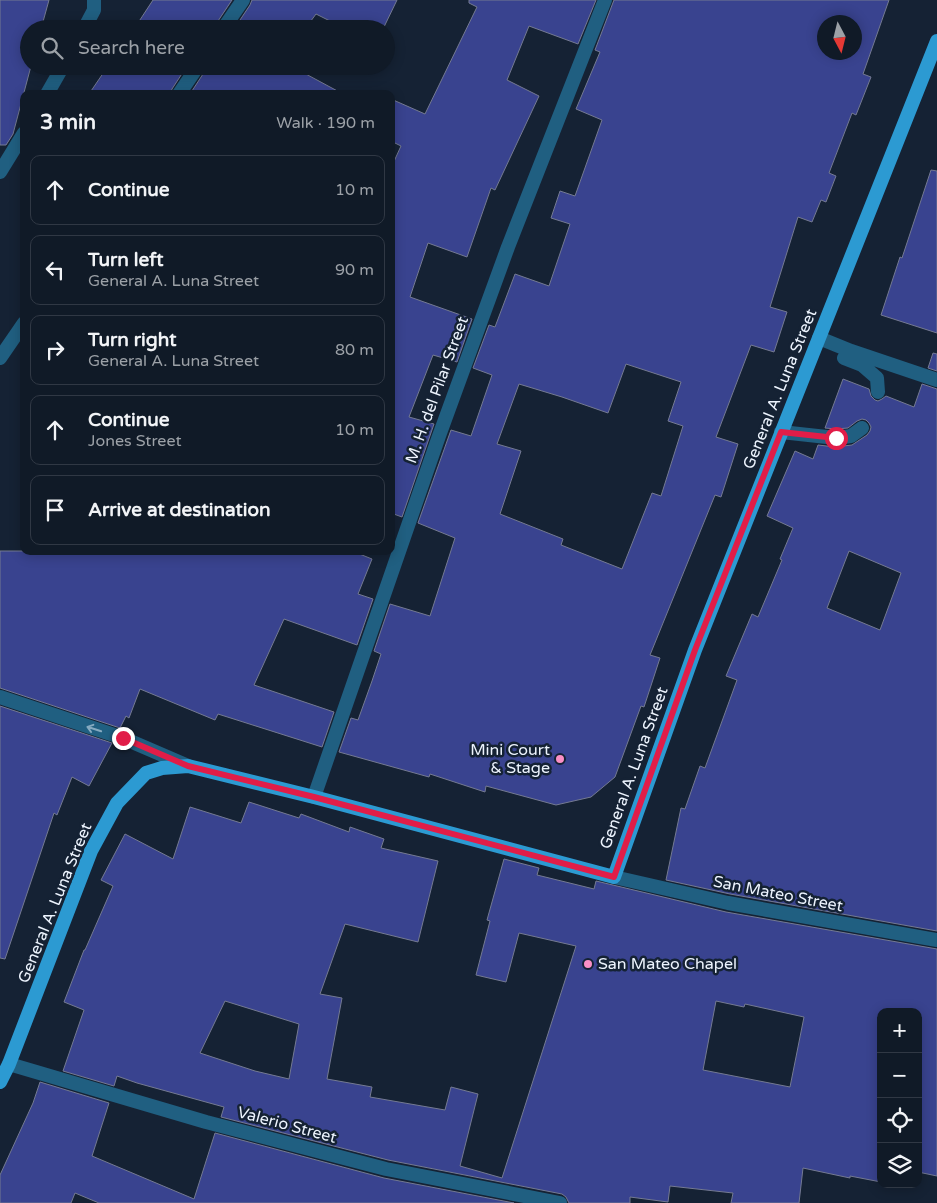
<!DOCTYPE html>
<html lang="en">
<head>
<meta charset="utf-8">
<style>
	:root { --surface:#101a27; --page:#1e2733; --text:#f1f3f6; --muted:#9ca1a7; --line:#303844 }
	body { margin:0; font-family:"Varela Round",sans-serif; background:var(--page); color:var(--text) }
	.controls { position:absolute; right:15px; bottom:15px; display:grid; overflow:hidden; border-radius:10px; box-shadow:0 2px 12px #0003 }
	.controls button { width:45px; height:45px; display:grid; place-items:center; padding:0; border:0; border-bottom:1px solid var(--line); background:var(--surface); color:var(--text); font:25px sans-serif }
	.compass { position:absolute; left:817px; top:15px; width:45px; height:45px; border-radius:50%; background:var(--surface); box-shadow:0 2px 12px #0003; rotate:173deg }
	.stop { position:absolute; width:15px; height:15px; margin:-11px; border:4px solid #e11d48; border-radius:50%; background:#fff }
	.stop.end { background:#e11d48; border-color:#fff; box-shadow:0 1px 5px #0008 }
	.list { margin:0; padding:0; list-style:none }
	h2 { display:flex; justify-content:space-between; align-items:center; height:65px; margin:0; padding:0 20px; font-size:21px }
	h2 small { font-size:16px; font-weight:400; color:var(--muted) }
	.list li { display:grid; grid-template-columns:32px 1fr auto; gap:15px; align-items:center; box-sizing:border-box; height:70px; margin:0 10px 10px; padding:0 10px; border:1px solid var(--line); border-radius:10px }
	.list b { display:block; font-size:19px; white-space:nowrap }
	.list p { margin:0; font-size:16px; white-space:nowrap; color:var(--muted) }
	.list em { font-size:16px; font-style:normal; color:var(--muted) }
	.icon { flex:none; width:28px; height:28px; fill:none; stroke:currentColor; stroke-width:2; stroke-linecap:round; stroke-linejoin:round }
	.map { position:relative; flex:none; width:937px; height:1203px; overflow:hidden }
	.search { position:absolute; background:var(--surface); box-shadow:0 2px 12px #0003; left:20px; top:20px; width:375px; height:55px; display:flex; align-items:center; gap:12px; box-sizing:border-box; padding:0 18px; border-radius:28px; color:var(--muted); font-size:19px }
	.panel { position:absolute; background:var(--surface); box-shadow:0 2px 12px #0003; left:20px; top:90px; width:375px; height:465px; border-radius:10px }
	.map>svg:first-child { display:block }
</style>
</head>
<body>
<div class="map">
<svg width="937" height="1203" viewBox="0 0 937 1203">
	<rect width="100%" height="100%" fill="#152234"/>
	<path fill="#39438f" stroke="#747a92" fill-rule="evenodd" d="M0,0H49L41,29H29V66H31L13,134L6,145H0Z
		M153,0H232L216,24L214,29H134Z
		M252,0H397L383,29H346L316,14L305,29H234L250,5Z
		M469,0H596L578,44L529,26L507,80L539,96L495,190L491,188L467,257L428,243L410,297L472,319L457,362L433,355L409,417L434,424L402,517L391,513V168L401,146L391,141V99L425,114L477,7L469,3Z
		M614,0H889L863,74L871,77L856,115L852,113L829,173L836,176L826,202L821,200L812,222L798,217L770,307L787,312L774,352L751,345L716,437L738,444L721,497L715,495L650,655L660,658L644,707L641,706L615,777L591,797L556,805L486,786L485,792L430,774L429,777L339,752L351,718L358,720L372,681L381,654L374,651L390,604L430,616L455,538L418,523L451,430L471,436L492,375L473,368L489,325L495,327L515,274L549,286L570,224L551,218L560,191L575,196L602,120L576,109L600,52L595,50ZM824,22H854V52H824ZM626,364L681,382L668,421L683,426L661,496L652,493L622,569L561,545L563,539L500,514L521,451L497,444L519,384L562,397L608,413Z
		M108,66H187L172,89L170,94H89Z
		M207,66H291L343,94H190L205,71Z
		M931,170L937,171V333L881,315L900,257L902,258Z
		M933,353L937,354V371L928,368Z
		M843,379L869,389L871,396L875,400L878,401L882,399L886,396L914,407L922,384L937,389V931L730,894L666,880L681,808L685,809L700,766L705,768L737,680L726,676L752,614L758,617L782,560L780,559L793,528L767,516L795,451L813,459L818,445L835,447L852,445L867,435L870,431L871,427L869,423L866,420L862,419L857,421L848,428L836,429L825,428ZM849,551L901,573L880,630L827,608Z
		M0,551H352L372,559L358,594L373,599L357,645L284,619L254,685L334,712L322,747L218,714L215,720L140,689L129,718L126,716L120,728L0,688Z
		M0,706L112,743L89,786L72,777L57,815L54,813L5,959L0,958Z
		M249,802L299,818L301,814L349,832L350,827L384,839L381,848L438,861L418,942L345,924L320,994L342,998L327,1079L372,1087L370,1097L445,1110L451,1087L478,1094L460,1166L502,1178L576,946L519,933L506,982L476,975L490,921L487,920L504,859L539,868L537,875L594,889L596,881L726,912L937,949V1176L918,1172V1012H881V1182L850,1176V1178L803,1168L799,1203H731L733,1193L670,1186L668,1202L630,1197V1203H569L566,1197L562,1194L388,1160L221,1117L224,1107L137,1083L117,1076L114,1086L63,1071L84,1010L64,1002L84,950H85L113,886L101,880L125,834L173,859L190,807L241,823ZM225,1001L299,1024L289,1079L255,1071L200,1053ZM716,1001L744,1007L745,1004L804,1017L790,1087L703,1070Z
		M40,1082L109,1103L92,1156L194,1199L215,1133L384,1178L514,1203H99L75,1193L71,1203H0V1175L33,1103Z"/>
	<g fill="none" stroke-linecap="round" stroke-linejoin="round">
		<path stroke="#205f81" stroke-width="14" d="M819,338L851,351L937,380
			M844,358L862,365L877,378L878,392
			M781,432L836,438L851,436L862,428"/>
		<path stroke="#205f81" stroke-width="14" d="M84,29L94,10V0
			M47,94L63,66
			M0,172L24,133
			M0,697L123,738L188,766
			M614,877L728,903L937,940
			M9,1064L206,1122L386,1169L560,1203"/>
		<path stroke="#205f81" stroke-width="14" d="M223,29L243,0
			M179,94L198,66
			M0,358L24,323
			M314,797L439,436L508,247L605,0"/>
		<path stroke="#2c9ad2" stroke-width="14" d="M0,1082L9,1064L91,851L117,803L146,773L162,768L188,766L314,797L614,877L695,650L937,41"/>
	</g>
	<defs><path id="oneway-shaft" d="M-6 0H5M1.5-3L5.5 0L1.5 3" fill="none" stroke-width="1.6" stroke-linecap="round" stroke-linejoin="round" transform="scale(1.25)"/></defs>
	<use stroke="#86aac0" href="#oneway-shaft" transform="translate(94 729) rotate(-162)"/>
	<g fill="none" stroke-linecap="round" stroke-linejoin="round">
		<path stroke="#e11d48" stroke-width="6" d="M123,738L188,766L314,797L614,877L695,650L781,432L836,438"/>
	</g>
	<g fill="#fa8fc6" stroke="#152234" stroke-width="2">
		<circle cx="560" cy="759" r="5"/>
		<circle cx="588" cy="964" r="5"/>
	</g>
	<g text-anchor="middle" dominant-baseline="central" stroke-width="5" stroke-linejoin="round" paint-order="stroke">
		<g font-size="16" fill="#edf4fe" stroke="#152234">
			<text transform="translate(780 389) rotate(-68)">General A. Luna Street</text>
			<text transform="translate(437 390) rotate(-70)">M. H. del Pilar Street</text>
			<text transform="translate(634 768) rotate(-70)">General A. Luna Street</text>
			<text transform="translate(778 894) rotate(11)">San Mateo Street</text>
			<text transform="translate(55 903) rotate(-68)">General A. Luna Street</text>
			<text transform="translate(287 1125) rotate(15)">Valerio Street</text>
		</g>
		<g font-size="16" fill="#edf4fe" stroke="#152234" text-anchor="end">
			<text x="550" y="750">Mini Court<tspan x="550" dy="18">&amp; Stage</tspan></text>
			<text x="598" y="964" text-anchor="start">San Mateo Chapel</text>
		</g>
	</g>
</svg>
<div class="controls">
<button>+</button>
<button>−</button>
<button><svg class="icon" aria-label="locate" viewBox="0 0 24 24"><circle cx="12" cy="12" r="6"/><path d="M12 2v4M12 18v4M2 12h4M18 12h4"/></svg></button>
<button><svg class="icon" aria-label="layers" viewBox="0 0 24 24"><path d="M12 4l9 5-9 5-9-5zM3 14l9 5 9-5"/></svg></button>
</div>
<svg class="compass" viewBox="-18 -18 36 36"><path d="M0-13l5 13h-10z" fill="#e53935"/><path d="M0 13l5-13h-10z" fill="#9ca1a7"/></svg>
<div class="stop" style="left:836px;top:438px"></div>
<div class="stop end" style="left:123px;top:738px"></div>
<div class="search"><svg class="icon" aria-label="search" viewBox="0 0 24 24"><circle cx="10" cy="10" r="6"/><path d="M15 15l6 6"/></svg>Search here</div>
<section class="panel">
<h2>3 min<small>Walk · 190 m</small></h2>
<ul class="list">
<li><svg class="icon" aria-label="ahead" viewBox="0 0 24 24"><path d="M12 20V5M6 11l6-6 6 6"/></svg><div><b>Continue</b></div><em>10 m</em></li>
<li><svg class="icon" aria-label="left" viewBox="0 0 24 24"><path d="M17 20v-9H6M10 6l-5 5 5 5"/></svg><div><b>Turn left</b><p>General A. Luna Street</p></div><em>90 m</em></li>
<li><svg class="icon" aria-label="right" viewBox="0 0 24 24"><path d="M7 20v-9h11M14 6l5 5-5 5"/></svg><div><b>Turn right</b><p>General A. Luna Street</p></div><em>80 m</em></li>
<li><svg class="icon" aria-label="ahead" viewBox="0 0 24 24"><path d="M12 20V5M6 11l6-6 6 6"/></svg><div><b>Continue</b><p>Jones Street</p></div><em>10 m</em></li>
<li><svg class="icon" aria-label="arrive" viewBox="0 0 24 24"><path d="M6 21V4h12l-3 4 3 4H6"/></svg><div><b>Arrive at destination</b></div></li>
</ul>
</section>
</div>
</body>
</html>
